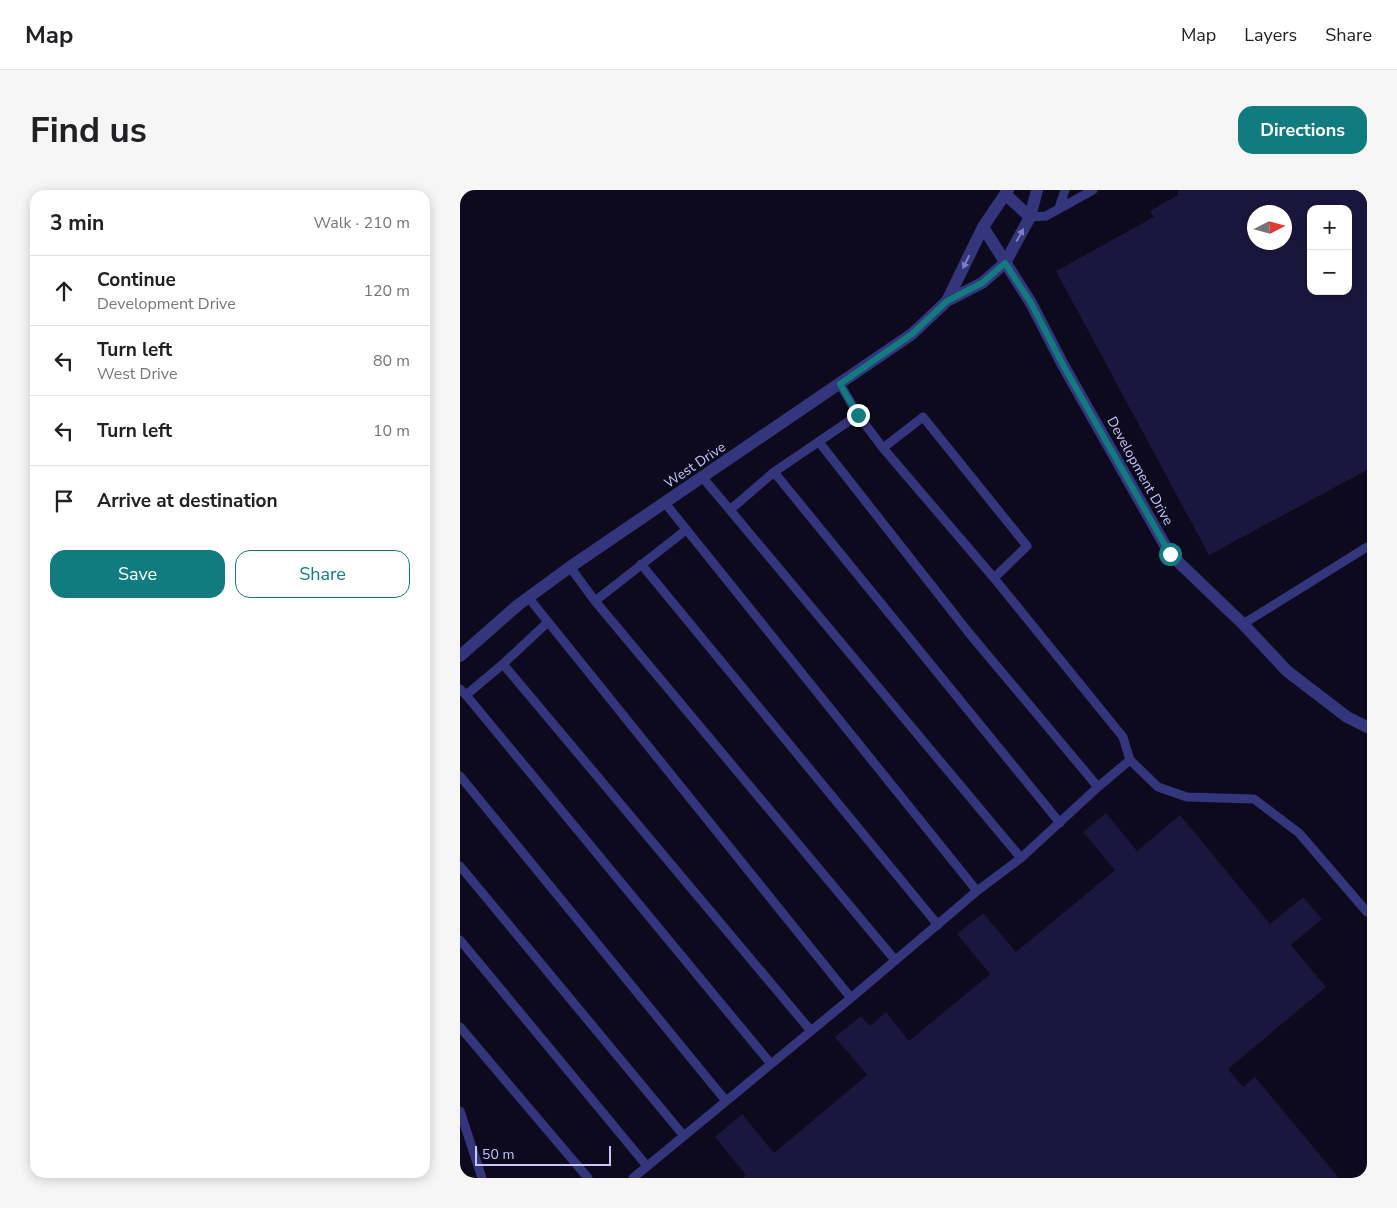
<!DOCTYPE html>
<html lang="en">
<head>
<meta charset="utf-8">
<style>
	:root { --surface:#fff; --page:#f6f6f6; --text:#202124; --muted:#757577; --line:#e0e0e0; --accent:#127b80 }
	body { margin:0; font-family:"Nunito Sans",sans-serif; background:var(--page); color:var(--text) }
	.controls { position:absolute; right:15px; top:15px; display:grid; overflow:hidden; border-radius:10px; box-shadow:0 2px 12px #0003 }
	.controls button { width:45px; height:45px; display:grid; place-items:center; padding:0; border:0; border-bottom:1px solid var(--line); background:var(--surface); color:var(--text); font:25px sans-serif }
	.compass { position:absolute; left:787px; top:15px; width:45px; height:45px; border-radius:50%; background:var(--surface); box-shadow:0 2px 12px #0003; rotate:84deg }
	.scale { position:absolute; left:15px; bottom:12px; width:136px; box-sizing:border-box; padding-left:5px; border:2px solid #c8c5ff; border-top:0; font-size:14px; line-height:18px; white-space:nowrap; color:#c8c5ff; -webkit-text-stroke:4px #0c0a1c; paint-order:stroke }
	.stop { position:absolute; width:15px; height:15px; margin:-11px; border:4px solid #127b80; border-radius:50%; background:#fff }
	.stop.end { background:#127b80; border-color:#fff; box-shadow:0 1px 5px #0008 }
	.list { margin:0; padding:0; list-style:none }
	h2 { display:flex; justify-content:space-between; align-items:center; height:65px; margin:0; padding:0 20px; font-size:21px }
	h2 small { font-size:16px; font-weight:400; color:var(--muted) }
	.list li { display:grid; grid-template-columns:32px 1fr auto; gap:15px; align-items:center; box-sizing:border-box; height:70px; padding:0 20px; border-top:1px solid var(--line) }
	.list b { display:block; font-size:19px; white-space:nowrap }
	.list p { margin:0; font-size:16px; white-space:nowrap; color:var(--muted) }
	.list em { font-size:16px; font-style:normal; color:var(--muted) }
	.actions { display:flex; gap:10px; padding:15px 20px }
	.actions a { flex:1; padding:11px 0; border:1px solid var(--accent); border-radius:15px; text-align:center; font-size:18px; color:var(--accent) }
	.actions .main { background:var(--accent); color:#fff }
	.icon { flex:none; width:28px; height:28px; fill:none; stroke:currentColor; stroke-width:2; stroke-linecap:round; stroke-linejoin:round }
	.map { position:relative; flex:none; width:907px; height:988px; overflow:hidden; border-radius:15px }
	header { display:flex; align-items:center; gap:30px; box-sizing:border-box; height:70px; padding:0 25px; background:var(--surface); border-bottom:1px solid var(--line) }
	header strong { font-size:24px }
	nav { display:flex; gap:28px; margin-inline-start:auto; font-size:18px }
	.intro { display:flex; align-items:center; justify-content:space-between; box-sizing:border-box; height:120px; padding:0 30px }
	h1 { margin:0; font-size:35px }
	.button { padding:12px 22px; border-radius:15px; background:var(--accent); color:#fff; font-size:18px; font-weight:700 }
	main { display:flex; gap:30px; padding:0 30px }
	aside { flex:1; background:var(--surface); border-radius:15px; box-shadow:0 2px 12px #0003 }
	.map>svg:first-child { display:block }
</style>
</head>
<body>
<header>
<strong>Map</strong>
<nav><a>Map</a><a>Layers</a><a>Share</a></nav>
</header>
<div class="intro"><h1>Find us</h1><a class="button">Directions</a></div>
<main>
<aside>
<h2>3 min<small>Walk · 210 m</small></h2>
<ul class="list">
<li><svg class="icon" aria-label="ahead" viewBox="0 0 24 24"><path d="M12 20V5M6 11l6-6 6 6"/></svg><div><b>Continue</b><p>Development Drive</p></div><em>120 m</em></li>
<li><svg class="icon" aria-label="left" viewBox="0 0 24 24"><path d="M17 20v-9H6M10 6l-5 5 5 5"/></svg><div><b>Turn left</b><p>West Drive</p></div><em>80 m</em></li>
<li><svg class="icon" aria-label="left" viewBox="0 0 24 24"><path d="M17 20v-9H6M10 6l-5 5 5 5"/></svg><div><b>Turn left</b></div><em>10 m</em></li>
<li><svg class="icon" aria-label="arrive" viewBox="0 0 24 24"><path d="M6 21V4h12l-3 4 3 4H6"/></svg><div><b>Arrive at destination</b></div></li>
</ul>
<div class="actions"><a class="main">Save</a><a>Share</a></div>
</aside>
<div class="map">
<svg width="907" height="988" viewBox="0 0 907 988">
	<rect width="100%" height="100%" fill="#0c0a1c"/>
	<path fill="#1b163d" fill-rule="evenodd" d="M720,0H907V280L749,365L596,81L694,27L690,21L718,5L717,2ZM851,19H888V101H851ZM794,22H824V52H794Z
		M646,623L677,661L720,625L810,734L843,707L862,729L831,755L866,797L768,879L783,897L795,887L879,988H283L286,985L255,947L282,924L314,963L407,885L375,847L401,826L410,836L426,822L449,851L530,784L497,744L523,723L556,762L655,680L623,642Z"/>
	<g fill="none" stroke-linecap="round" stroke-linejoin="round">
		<path stroke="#34367d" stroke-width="9" d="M599,18L605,0
			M570,27L586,26L633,0
			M380,194L398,225L423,258L534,388L663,547L670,570L698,597L727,607L794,609L839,643L907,722
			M359,252L509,443L638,597
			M423,258L463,227L567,356L534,388
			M314,282L600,633
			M243,288L270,320L314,282L398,225
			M205,313L517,701
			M270,320L561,668
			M226,340L135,411L435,770
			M181,374L478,735
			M110,377L135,411
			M68,407L391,808
			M88,432L43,474L351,841
			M783,434L907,357
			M0,499L6,505L43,474
			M6,505L311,874
			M0,586L266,911
			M0,676L224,946
			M0,750L187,976
			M0,837L128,988
			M0,921L22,988
			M173,988L391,808L517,701L561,668L638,597L670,570"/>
		<path stroke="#34367d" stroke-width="12" d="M545,4L570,27
			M523,37L571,113L603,175L710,364L783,434L827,481L887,527L907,537
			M487,111L523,37L548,0
			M0,466L58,415L110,377L452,144L487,111L522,93L545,73L570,27L577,0"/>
	</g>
	<defs><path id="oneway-solid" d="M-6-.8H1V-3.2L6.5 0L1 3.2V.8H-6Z" transform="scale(1.25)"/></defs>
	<g fill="#7e7ebe">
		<use href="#oneway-solid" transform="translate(560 45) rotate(-61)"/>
		<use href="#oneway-solid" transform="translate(506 72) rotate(116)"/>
	</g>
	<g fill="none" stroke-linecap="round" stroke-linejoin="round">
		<path stroke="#127b80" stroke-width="6" d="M398,225L380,194L452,144L487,111L522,93L545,73L571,113L603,175L710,364"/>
	</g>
	<g text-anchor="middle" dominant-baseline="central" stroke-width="4" stroke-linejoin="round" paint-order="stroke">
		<g font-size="14" fill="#c8c5ff" stroke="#0c0a1c">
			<text transform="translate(235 275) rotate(-34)">West Drive</text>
			<text transform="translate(680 281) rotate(61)">Development Drive</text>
		</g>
	</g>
</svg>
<div class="controls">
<button>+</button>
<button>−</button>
</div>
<svg class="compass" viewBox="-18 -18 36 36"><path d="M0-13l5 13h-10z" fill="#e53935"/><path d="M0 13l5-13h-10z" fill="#757577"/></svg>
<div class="scale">50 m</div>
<div class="stop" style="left:710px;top:364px"></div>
<div class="stop end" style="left:398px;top:225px"></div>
</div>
</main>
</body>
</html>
